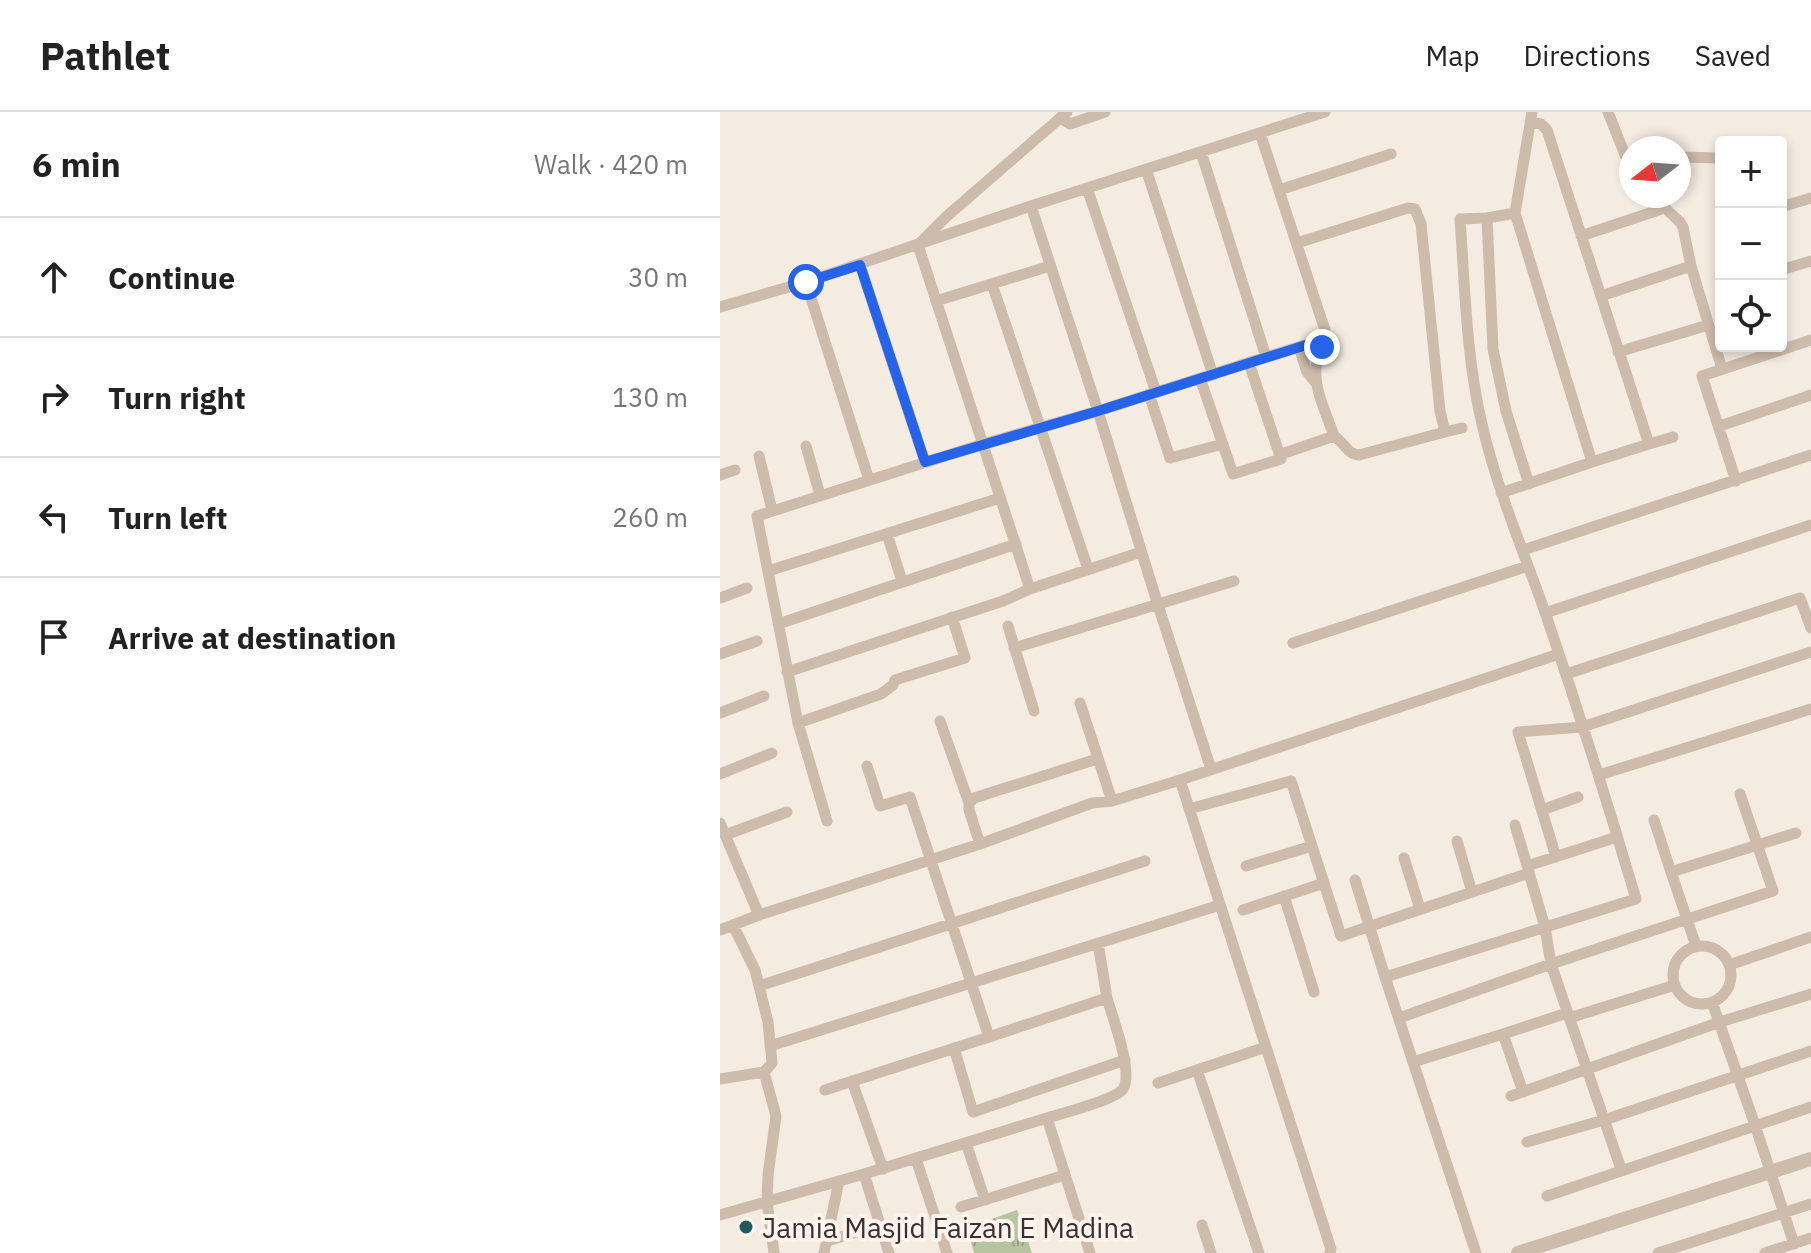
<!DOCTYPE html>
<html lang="en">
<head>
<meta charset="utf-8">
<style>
	:root { --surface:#fff; --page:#f2f2f2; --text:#222; --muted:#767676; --line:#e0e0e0 }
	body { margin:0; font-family:"IBM Plex Sans",sans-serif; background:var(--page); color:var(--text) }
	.controls { position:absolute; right:24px; top:24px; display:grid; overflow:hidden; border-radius:8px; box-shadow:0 4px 12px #0003 }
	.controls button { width:72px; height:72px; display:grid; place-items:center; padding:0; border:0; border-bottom:2px solid var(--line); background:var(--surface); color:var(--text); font:40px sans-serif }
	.compass { position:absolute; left:899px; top:24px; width:72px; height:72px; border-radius:50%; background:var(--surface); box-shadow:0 4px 12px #0003; rotate:253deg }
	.stop { position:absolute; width:24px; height:24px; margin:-18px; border:6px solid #2563eb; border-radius:50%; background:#fff }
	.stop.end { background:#2563eb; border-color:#fff; box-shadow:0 2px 8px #0008 }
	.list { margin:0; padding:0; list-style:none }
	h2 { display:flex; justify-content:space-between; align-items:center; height:104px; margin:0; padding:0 32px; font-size:34px }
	h2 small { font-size:26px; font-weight:400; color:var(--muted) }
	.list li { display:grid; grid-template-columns:52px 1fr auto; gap:24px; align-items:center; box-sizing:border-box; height:120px; padding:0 32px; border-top:2px solid var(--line) }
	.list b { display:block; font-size:30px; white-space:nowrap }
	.list em { font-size:26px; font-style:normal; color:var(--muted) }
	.icon { flex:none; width:44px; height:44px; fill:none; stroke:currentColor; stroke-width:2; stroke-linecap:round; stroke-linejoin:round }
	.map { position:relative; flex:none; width:1091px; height:1141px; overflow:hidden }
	header { display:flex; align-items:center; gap:48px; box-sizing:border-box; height:112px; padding:0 40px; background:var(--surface); border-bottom:2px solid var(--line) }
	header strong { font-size:38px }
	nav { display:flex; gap:44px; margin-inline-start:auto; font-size:28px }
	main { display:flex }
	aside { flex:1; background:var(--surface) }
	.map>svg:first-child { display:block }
</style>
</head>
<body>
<header>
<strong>Pathlet</strong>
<nav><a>Map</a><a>Directions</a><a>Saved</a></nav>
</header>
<main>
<aside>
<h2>6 min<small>Walk · 420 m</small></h2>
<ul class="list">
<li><svg class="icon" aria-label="ahead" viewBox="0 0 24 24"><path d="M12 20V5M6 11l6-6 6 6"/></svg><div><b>Continue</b></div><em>30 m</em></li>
<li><svg class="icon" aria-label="right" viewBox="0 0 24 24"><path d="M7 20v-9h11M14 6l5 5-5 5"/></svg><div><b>Turn right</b></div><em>130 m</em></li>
<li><svg class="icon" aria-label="left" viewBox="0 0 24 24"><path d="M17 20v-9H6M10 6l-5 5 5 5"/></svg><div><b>Turn left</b></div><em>260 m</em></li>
<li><svg class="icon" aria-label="arrive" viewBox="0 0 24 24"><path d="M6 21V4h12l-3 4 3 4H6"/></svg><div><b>Arrive at destination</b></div></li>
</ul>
</aside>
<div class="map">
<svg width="1091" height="1141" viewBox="0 0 1091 1141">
	<defs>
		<pattern id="park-tufts" width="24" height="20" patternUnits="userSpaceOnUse" patternTransform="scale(2)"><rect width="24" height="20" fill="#b8c4a0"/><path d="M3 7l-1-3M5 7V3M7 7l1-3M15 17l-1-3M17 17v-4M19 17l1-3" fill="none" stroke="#97a083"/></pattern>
	</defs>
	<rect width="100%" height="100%" fill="#f4ebe1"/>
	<path fill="url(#park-tufts)" d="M297,1098L312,1141H254L247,1116Z"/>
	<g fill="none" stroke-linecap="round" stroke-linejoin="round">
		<path stroke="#cdbbac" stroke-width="11" d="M888,0L911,58
			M340,6L350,12L385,0
			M810,10L821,12L827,18L929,332L872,350
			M540,21L605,218C606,231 598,243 596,256C594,278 607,303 614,324C624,330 627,342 639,343L725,320
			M959,45L1001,46
			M426,57L493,263
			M367,76L436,280
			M559,78L671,42
			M932,84L960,110L963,115L971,154L1002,257
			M311,94L378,299L438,493L491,657
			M1061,95L1091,86
			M767,106L773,237L786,299L809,372
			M861,124L939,98L943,94
			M577,131L688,96L695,97L701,112L720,299L725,320L742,316
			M140,153L205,350
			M1061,158L1091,149
			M86,170L149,368
			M272,172L368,457
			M881,184L971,154
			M216,189L330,154
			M0,195L86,170L311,94L605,0
			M579,235L587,260L596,271
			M898,240L988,213
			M546,245L605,227
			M480,266L513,362L561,347L529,251
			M429,282L450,346L503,332
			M1000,314L1091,283
			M929,332L953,325
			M86,334L100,383
			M559,343L614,324
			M39,344L52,398
			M0,363L15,358
			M1016,369L982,264L1091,228
			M781,381L872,350L795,101L812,0
			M167,422L182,469
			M803,438L1091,343
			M48,459L280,386
			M310,477L198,133L227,104L347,0
			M0,486L27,476
			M825,501L1091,413
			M58,512L296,432
			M288,514L314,599
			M573,531L808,454
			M294,536L514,469
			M0,542L37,529
			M67,560L283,489L310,477L421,440
			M846,562L1080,486L1091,516
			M360,591L392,689
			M0,601L44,584
			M220,609L249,691
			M78,611L161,582L173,573L175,568L245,546L232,505
			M0,662L52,641
			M879,663L1091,597
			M460,668L839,542
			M469,697L571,669L621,824L809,761L825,815L831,852L901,1057
			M822,698L858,685
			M934,708L951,760
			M107,709L78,611L37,404L263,332L378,299L546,245L481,40
			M0,711L39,803L0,818
			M795,713L809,760
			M5,723L67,700
			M737,729L752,780
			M260,732L249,698V691L254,686L377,647
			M836,745L798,620L862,615L1091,540
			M684,746L700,797
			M526,754L592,734
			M807,754L897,725
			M635,768L665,865L916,787C888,692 858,597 826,503C804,440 777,378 762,312C746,245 745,175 740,107L767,106L795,101
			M564,784L594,880
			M523,798L604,771
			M39,803L260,732L372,691L392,689L460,668L611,1137L610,1141
			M13,813L35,858L48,910L52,951L44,960
			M976,834L951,760L1076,721
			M953 863a29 29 0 1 1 58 0a29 29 0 1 1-58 0Z
			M1009,853L1091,825
			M665,865L756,1141
			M39,874L425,749
			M992,890L1035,1013L1074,1132
			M679,906L831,852L1053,779L1020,682
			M849,906L955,873
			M783,922L847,901
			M269,925L387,886L378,831
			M50,934L500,793
			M234,936L253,1000L405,948
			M693,950L783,922L803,980
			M477,958L539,1141
			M0,967L44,960L56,1004L48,1063L47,1090L54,1141
			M132,969L163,1057
			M438,971L546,935
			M105,978L269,925L190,685L160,694L147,654
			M791,984L1000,910L1091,882
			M327,1006C343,1001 395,988 403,977C414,961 392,904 387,886
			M807,1030L884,1008L1091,939
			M246,1031L265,1088
			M196,1047L227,1141
			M144,1062L327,1006L370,1141
			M827,1084L1091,995
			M241,1095L345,1063
			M0,1103L144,1062L169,1141
			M482,1113L491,1141
			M107,1129L160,1113
			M104,1141L119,1069
			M938,1141L1091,1092
			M1045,1141L1091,1126"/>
		<path stroke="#cdbbac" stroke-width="14" d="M798,1141L1091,1047"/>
	</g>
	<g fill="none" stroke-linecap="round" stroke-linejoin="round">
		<path stroke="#2563eb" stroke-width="10" d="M86,170L140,153L205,350L378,299L605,227L602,235"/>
	</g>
	<circle fill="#1f5a5e" stroke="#fbf5ee" stroke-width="3" cx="26" cy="1115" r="8"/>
	<g text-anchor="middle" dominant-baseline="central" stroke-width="8" stroke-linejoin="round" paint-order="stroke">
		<g font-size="28" fill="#3b302b" stroke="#fbf5ee" text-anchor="start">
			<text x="42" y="1115">Jamia Masjid Faizan E Madina</text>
		</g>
	</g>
</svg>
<div class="controls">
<button>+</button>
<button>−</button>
<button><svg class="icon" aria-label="locate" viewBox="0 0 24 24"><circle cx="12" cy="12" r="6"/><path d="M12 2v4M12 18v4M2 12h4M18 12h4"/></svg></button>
</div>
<svg class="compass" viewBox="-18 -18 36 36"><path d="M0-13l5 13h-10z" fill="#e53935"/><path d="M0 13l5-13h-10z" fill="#767676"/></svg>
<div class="stop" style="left:86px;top:170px"></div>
<div class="stop end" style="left:602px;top:235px"></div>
</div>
</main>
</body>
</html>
